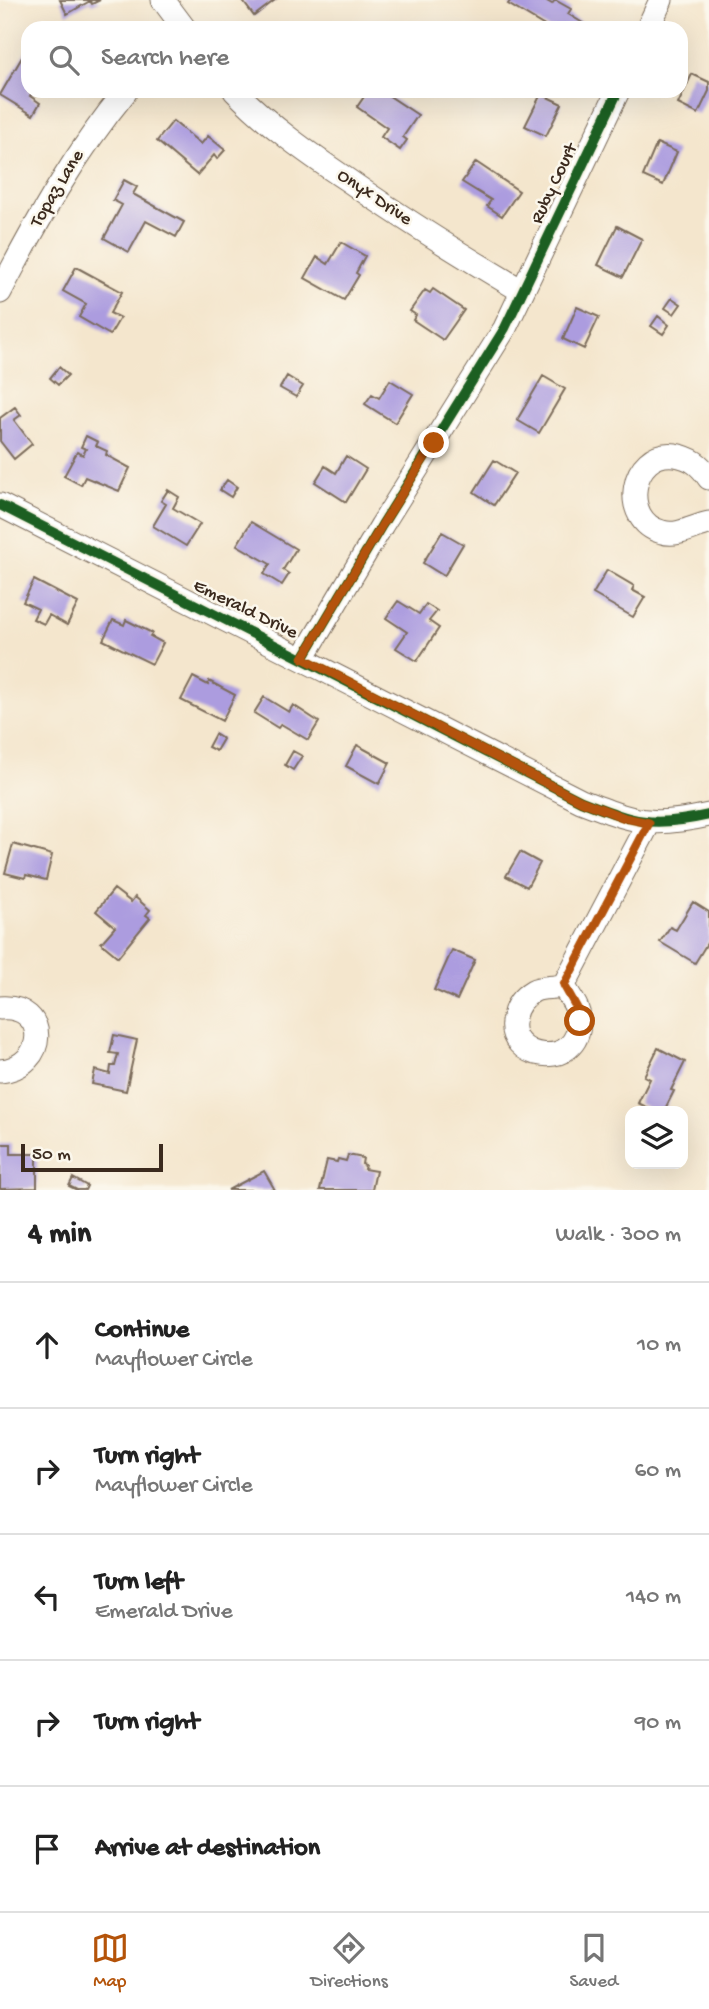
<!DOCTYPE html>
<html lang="en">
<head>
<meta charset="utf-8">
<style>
	:root { --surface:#fff; --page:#f6f6f6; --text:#222; --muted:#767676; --line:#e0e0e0; --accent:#b45309 }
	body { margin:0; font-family:"Gochi Hand",sans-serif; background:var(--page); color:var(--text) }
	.controls { position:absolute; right:21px; bottom:21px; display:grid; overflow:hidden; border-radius:14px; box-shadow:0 7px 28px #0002 }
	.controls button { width:63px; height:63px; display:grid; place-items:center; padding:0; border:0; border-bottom:2px solid var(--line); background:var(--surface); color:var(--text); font:35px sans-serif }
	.scale { position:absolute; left:21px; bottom:18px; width:142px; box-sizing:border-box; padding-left:7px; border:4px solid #3b2a1e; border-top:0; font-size:19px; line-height:24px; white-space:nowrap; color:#3b2a1e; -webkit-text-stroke:5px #fbf7ec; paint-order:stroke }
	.stop { position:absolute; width:21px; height:21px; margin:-16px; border:5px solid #b45309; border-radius:50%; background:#fff }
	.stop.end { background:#b45309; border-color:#fff; box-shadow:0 2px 7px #0008 }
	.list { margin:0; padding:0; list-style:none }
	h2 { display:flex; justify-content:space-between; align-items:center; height:91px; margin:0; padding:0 28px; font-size:30px }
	h2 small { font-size:23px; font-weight:400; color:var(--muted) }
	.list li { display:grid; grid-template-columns:46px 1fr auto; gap:21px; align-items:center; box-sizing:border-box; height:126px; padding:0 28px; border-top:2px solid var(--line) }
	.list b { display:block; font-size:26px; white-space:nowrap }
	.list p { margin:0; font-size:23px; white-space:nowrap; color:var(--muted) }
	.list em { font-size:23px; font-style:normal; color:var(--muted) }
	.icon { flex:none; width:38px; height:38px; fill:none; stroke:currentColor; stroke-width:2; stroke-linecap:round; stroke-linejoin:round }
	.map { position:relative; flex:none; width:709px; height:1190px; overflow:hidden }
	.search { position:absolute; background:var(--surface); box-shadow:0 7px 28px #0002; left:21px; right:21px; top:21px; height:77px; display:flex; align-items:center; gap:18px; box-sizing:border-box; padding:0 24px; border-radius:21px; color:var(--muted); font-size:26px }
	.sheet { height:721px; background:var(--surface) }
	nav { display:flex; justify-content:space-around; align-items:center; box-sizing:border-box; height:98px; border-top:2px solid var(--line); background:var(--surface); font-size:19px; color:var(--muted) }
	nav a { display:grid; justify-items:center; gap:4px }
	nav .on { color:var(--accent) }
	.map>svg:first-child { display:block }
</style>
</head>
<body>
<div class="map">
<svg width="709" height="1190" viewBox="0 0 709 1190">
	<rect width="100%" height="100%" fill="#fbf7ec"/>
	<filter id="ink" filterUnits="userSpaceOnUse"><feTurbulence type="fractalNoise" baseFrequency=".0143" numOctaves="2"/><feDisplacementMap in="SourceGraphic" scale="14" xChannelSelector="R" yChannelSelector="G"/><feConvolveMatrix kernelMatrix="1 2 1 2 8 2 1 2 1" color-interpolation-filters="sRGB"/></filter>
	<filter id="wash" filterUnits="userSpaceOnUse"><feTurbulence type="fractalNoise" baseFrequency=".00686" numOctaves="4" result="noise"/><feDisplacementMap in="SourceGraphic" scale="28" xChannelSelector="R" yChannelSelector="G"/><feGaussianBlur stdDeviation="1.57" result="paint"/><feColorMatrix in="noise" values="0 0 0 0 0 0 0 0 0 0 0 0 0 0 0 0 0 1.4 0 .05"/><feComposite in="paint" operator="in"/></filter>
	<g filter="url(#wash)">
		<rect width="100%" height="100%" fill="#f4e6cd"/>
		<g id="blocks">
			<path fill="#ac9cdf" d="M60,0H100L92,4L90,1L67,14Z
				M242,0H275L254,16Z
				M511,0H545L552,4L555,0L571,9L568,14L591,28H548L508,4Z
				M28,47V91H33L30,96L40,103L33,115L0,95Z
				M692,74L709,82V91L698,114L678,104Z
				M368,91H391L388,95L418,115L403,137L407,140L400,150L381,137L387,128L357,107Z
				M541,94L562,104L546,136L525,126Z
				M173,121L201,144L208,136L225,150L217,159L214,155L197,175L157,141Z
				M657,143L677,152L663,185L643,176Z
				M476,162L519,191L502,216L487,206L491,200L462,182Z
				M124,180L137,187L133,194L184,222L176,237L146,221L129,252L104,238L122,205L113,200Z
				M617,226L642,239L623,277L598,265Z
				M341,242L365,256L356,273L359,275L344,300L305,278L317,257L328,264Z
				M76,267L122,292L110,313L120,318L110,335L79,317L86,304L63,291Z
				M433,289L464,310L443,340L413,320L416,315L410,311L425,290L430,293Z
				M672,298L681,304L674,314L665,308Z
				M577,307L599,317L584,349L563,339Z
				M658,316L669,325L663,334L651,326Z
				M59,367L68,375L58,385L50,378Z
				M287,376L303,386L296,397L280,388Z
				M543,376L565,389L539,433L517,420Z
				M390,380L413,394L395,423L365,404L372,394L379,398Z
				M15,407L21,415L14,420L32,444L14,459L0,441V418Z
				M86,436L98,442L96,446L107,451L106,455L130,468L119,491L85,477L81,485L64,476L77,452L83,455L86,449L81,447Z
				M346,456L366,469L346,502L315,482L325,466L336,473Z
				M494,460L515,473L494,505L474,492Z
				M227,480L237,487L231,497L220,490Z
				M168,490L179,497L173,508L200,524L186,546L153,526L166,504L161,501Z
				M251,522L296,549L283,570L289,574L282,585L264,574L270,564L237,545Z
				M442,532L463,544L444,576L423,563Z
				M607,570L634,586L632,590L645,597L633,617L593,594Z
				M34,580L78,603L67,625L49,615L44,624L33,619L38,609L23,602Z
				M398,601L419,614L426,604L437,611L429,621L439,628L417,661L396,648L407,632L386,618Z
				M113,620L124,625L126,620L152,633L150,636L163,643L152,664L103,640Z
				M193,677L208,685L209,681L235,695L222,721L181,700Z
				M264,697L289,712L293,705L319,722L308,740L281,724L278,728L254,713Z
				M215,734L223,739L216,751L208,747Z
				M357,745L390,763L379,784L346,766Z
				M293,751L302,756L293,770L285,765Z
				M13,844L52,855L46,880L26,875L25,878L5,873Z
				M520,852L540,863L527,887L506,876Z
				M114,889L131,902L135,897L150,910L146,915L150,918L118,957L101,943L115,927L96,911Z
				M693,902L709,912V940L695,963L660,942L670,927L676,930Z
				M452,950L475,960L457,1000L434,990Z
				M114,1035L137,1040L126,1091L92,1084L95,1070L110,1074L111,1066H115L118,1054L110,1053Z
				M658,1048L685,1062L671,1090L674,1091L664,1111H655L638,1103L650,1079L644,1076Z
				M0,1144H11V1154H37V1188L0,1189Z
				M348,1155L363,1158L362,1164L365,1165L364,1169L376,1171L372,1190H320L327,1160L337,1162L338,1159L346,1161Z
				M264,1171L275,1190H228Z
				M73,1178L87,1186L85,1190H77L69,1186Z"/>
		</g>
	</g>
	<g filter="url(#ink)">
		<use href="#blocks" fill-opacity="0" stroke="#7c6c5b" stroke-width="2"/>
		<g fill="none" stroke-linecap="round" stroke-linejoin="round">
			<g stroke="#7c6c5b" stroke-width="25">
				<path id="minor" d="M163,0L184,28
					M648,28L661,0
					M235,91C269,126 309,154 349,181C405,220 463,256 522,291
					M0,292C37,221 75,153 126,91
					M709,478C700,464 691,458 675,455C630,449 619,521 662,532C678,537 694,526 709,523
					M0,505L581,801C635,822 651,828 709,815
					M303,658L382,525L505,328L618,91
					M564,985C554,989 542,986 533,991C523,997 516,1006 514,1017C502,1060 581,1073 579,1019C579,1005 568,997 564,985L649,823
					M0,1008C50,1004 48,1067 0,1071"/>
			</g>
			<use href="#minor" stroke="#fff" stroke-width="23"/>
			<g stroke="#fbf7ec" stroke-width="15">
				<path id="cycleway" d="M0,505L581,801C635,822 651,828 709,815
					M303,658L382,525L505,328L618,91"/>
			</g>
			<use href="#cycleway" stroke="#1b5e20" stroke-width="10"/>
		</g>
	</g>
	<g fill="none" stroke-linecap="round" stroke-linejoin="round" filter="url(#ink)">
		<path stroke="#b45309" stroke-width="9" d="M434,443L382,525L303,658L581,801L625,818L649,823L564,985L579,1012L580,1021"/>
	</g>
	<g text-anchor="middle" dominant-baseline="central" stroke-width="5" stroke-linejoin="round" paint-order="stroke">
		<g font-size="19" fill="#3b2a1e" stroke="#fbf7ec">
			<text transform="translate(555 184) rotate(-65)">Ruby Court</text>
			<text transform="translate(58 189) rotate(-59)">Topaz Lane</text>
			<text transform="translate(374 198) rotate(34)">Onyx Drive</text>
			<text transform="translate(245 610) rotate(26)">Emerald Drive</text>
		</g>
	</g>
</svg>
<div class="controls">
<button><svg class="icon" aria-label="layers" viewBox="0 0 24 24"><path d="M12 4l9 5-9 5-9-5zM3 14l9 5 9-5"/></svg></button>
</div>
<div class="scale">50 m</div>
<div class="stop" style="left:580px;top:1021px"></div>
<div class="stop end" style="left:434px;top:443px"></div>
<div class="search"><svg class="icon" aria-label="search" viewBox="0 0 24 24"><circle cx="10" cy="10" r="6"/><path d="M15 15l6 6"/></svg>Search here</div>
</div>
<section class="sheet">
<h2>4 min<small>Walk · 300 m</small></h2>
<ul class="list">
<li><svg class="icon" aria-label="ahead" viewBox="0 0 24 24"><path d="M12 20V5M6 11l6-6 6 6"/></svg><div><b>Continue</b><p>Mayflower Circle</p></div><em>10 m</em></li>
<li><svg class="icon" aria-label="right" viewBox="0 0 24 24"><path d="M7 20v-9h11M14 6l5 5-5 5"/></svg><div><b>Turn right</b><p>Mayflower Circle</p></div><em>60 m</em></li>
<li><svg class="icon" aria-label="left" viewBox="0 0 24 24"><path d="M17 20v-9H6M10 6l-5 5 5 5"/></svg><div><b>Turn left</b><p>Emerald Drive</p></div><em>140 m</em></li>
<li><svg class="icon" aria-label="right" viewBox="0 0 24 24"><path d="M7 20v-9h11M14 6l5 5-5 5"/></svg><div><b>Turn right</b></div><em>90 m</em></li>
<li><svg class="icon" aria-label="arrive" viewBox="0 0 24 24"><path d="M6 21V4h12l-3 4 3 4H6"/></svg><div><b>Arrive at destination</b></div></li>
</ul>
</section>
<nav>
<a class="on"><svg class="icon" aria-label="map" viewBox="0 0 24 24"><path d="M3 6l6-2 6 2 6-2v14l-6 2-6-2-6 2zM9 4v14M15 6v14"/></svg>Map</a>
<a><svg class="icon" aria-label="directions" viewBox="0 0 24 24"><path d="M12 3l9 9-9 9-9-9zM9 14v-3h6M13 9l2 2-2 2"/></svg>Directions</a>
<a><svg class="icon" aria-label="saved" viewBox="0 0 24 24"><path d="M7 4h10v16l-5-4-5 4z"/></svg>Saved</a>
</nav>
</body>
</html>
